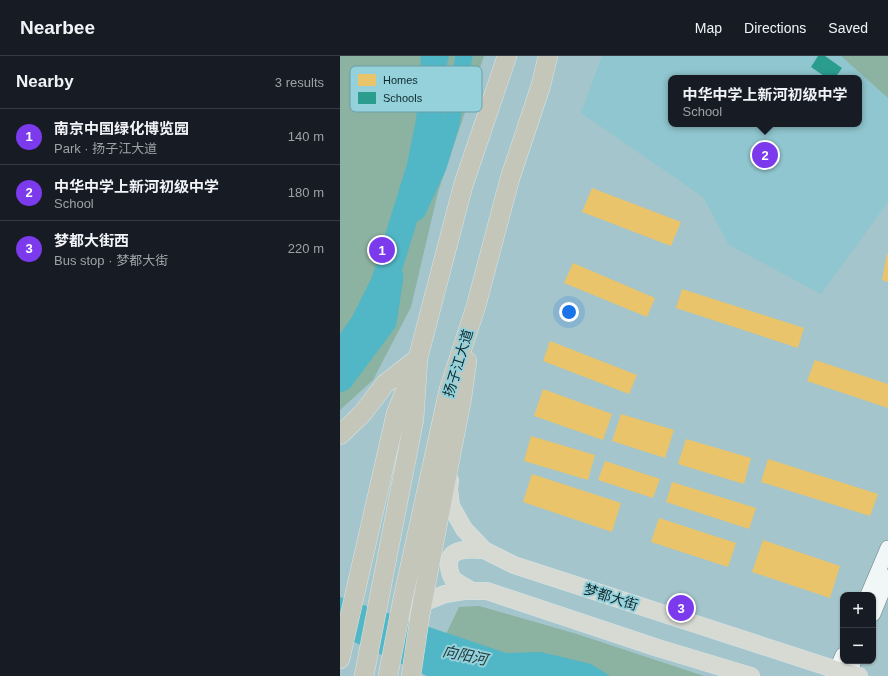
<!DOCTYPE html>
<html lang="en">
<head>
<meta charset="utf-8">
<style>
	:root { --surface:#171b24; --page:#242831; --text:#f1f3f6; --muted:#9ea1a6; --line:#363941; --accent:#7c3aed }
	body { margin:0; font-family:Helvetica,"Noto Sans SC",sans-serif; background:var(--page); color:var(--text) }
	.controls { position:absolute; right:12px; bottom:12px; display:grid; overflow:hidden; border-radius:8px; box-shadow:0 1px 3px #0004 }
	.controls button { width:36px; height:36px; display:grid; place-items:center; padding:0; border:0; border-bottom:1px solid var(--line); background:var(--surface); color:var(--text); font:20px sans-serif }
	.you { position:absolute; left:229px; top:256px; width:14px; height:14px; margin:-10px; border:3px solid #fff; border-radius:50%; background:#1a73e8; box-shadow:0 0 0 6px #1a73e833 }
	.badge { display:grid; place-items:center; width:26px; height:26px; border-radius:50%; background:var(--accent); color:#fff; font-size:13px; font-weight:700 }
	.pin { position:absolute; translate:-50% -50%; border:2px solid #fff; box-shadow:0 1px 4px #0006 }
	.popup { position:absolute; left:328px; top:19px; width:194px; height:52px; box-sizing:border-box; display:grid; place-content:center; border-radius:8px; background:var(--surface); filter:drop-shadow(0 1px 3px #0005); font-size:13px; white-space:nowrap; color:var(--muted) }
	.popup b { font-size:15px; color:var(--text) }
	.popup::after { content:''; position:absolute; left:50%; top:100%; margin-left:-8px; border:8px solid transparent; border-top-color:var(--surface) }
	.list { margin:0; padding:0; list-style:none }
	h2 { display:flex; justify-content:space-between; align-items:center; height:52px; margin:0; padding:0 16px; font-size:17px }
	h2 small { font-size:13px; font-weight:400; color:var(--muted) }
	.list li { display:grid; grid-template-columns:26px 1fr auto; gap:12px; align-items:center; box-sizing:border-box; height:56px; padding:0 16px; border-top:1px solid var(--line) }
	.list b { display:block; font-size:15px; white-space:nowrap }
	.list p { margin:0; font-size:13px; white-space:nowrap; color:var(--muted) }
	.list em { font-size:13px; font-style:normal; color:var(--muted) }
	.map { position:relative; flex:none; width:548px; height:620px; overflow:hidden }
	header { display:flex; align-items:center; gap:24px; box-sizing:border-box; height:56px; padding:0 20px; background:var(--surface); border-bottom:1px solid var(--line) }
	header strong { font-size:19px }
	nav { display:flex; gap:22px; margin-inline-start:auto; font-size:14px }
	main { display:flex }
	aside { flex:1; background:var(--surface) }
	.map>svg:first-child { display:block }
</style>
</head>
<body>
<header>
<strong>Nearbee</strong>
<nav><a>Map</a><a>Directions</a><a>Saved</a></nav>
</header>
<main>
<aside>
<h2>Nearby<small>3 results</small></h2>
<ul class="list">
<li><span class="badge">1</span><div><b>南京中国绿化博览园</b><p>Park · 扬子江大道</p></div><em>140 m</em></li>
<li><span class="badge">2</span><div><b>中华中学上新河初级中学</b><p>School</p></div><em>180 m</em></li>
<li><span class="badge">3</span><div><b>梦都大街西</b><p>Bus stop · 梦都大街</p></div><em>220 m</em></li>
</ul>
</aside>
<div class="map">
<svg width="548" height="620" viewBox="0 0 548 620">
	<rect width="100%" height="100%" fill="#a4c5cb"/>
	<path fill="#90c6cf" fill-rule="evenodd" d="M262,0H501L548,42V146L481,238L389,189L363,141L241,57ZM331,22H519V68H331Z"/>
	<path fill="#8cb2a1" d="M0,0H144L98,136L71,251L33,324L0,354Z
		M501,0H548V42Z
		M139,550L237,578L364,620H86L119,551Z"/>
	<path fill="#51b6c5" d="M81,0H109L107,8L103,69L92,117L56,234L34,278L0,326V278L12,261L32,221L67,108L76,64Z
		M0,541L166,597L201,596L251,608L270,620H87L14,586L0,583Z"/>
	<path fill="#e9c46a" d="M252,132L341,166L331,190L242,156Z
		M547,198H548V226L542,224Z
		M233,207L315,242L307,261L224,227Z
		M342,233L464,272L458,292L336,252Z
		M210,285L297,319L289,338L203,305Z
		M475,304L548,328V352L467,325Z
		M203,333L272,358L263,384L194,360Z
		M281,358L334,374L325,402L272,385Z
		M191,380L255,399L248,424L184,405Z
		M346,383L411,402L404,428L338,408Z
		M428,403L538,438L530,460L421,426Z
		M265,405L320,423L313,442L258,424Z
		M192,418L281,447L272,476L183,446Z
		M332,426L416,452L409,473L326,446Z
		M319,462L396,487L388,511L311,486Z
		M423,484L500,510L490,542L412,516Z"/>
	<path fill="#2a9d8f" d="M478,0H485L502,12L495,22H487L471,11Z"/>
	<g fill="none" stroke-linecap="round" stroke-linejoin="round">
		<path stroke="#51b6c5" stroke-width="17" d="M77,156L98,111L111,68L124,0
			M0,328L4,326L48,267L55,220"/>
		<g stroke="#668185" stroke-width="16">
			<path id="secondary" d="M528,539L548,492
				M533,558L548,521
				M494,620L503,599
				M508,620L514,605"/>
		</g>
		<g stroke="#d6e5e8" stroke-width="18">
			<path id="primary" d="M110,424L109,433L111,450L124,473L144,494L174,509L497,614L519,620
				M133,535C127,532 120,529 114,524C111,521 109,514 109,509C108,491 131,493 144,494
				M82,547L105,538L124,535H147L318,592L411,620"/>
		</g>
		<g stroke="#d6e5e8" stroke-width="20">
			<path id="highway" d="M0,379L22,358L45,328L77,303
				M0,603L56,358L71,320
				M24,620L74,363L78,302L123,130L167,0
				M48,620L62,547L109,333L136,250L170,122L201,29L208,0
				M71,620L80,559L122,341L127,305"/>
		</g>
		<use href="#secondary" stroke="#f1f6f7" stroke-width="15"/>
		<use href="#primary" stroke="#d7d9d3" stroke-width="17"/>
		<use href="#highway" stroke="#c5c6ba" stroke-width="19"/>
	</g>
	<g text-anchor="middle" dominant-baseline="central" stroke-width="4" stroke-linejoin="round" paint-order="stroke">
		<g font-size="14" fill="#10292d" stroke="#94d1db">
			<text transform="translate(118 307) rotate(-73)">扬子江大道</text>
			<text transform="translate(271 541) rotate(18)">梦都大街</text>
		</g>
		<g font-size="15" font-style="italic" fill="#1f3538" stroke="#94d1db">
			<text transform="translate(125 599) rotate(12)">向阳河</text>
		</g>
	</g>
	<rect x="10" y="10" width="132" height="46" rx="6" fill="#94d1db" stroke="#6c9fa7" stroke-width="1"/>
	<rect x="18" y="18" width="18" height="12" fill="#e9c46a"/>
	<rect x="18" y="36" width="18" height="12" fill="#2a9d8f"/>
	<g font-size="11" fill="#10292d">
		<text x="43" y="28">Homes</text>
		<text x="43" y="46">Schools</text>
	</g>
</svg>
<div class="controls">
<button>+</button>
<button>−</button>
</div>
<div class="you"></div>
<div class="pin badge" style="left:42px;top:194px">1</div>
<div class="pin badge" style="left:425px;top:99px">2</div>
<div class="popup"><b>中华中学上新河初级中学</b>School</div>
<div class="pin badge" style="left:341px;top:552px">3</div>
</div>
</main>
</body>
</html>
